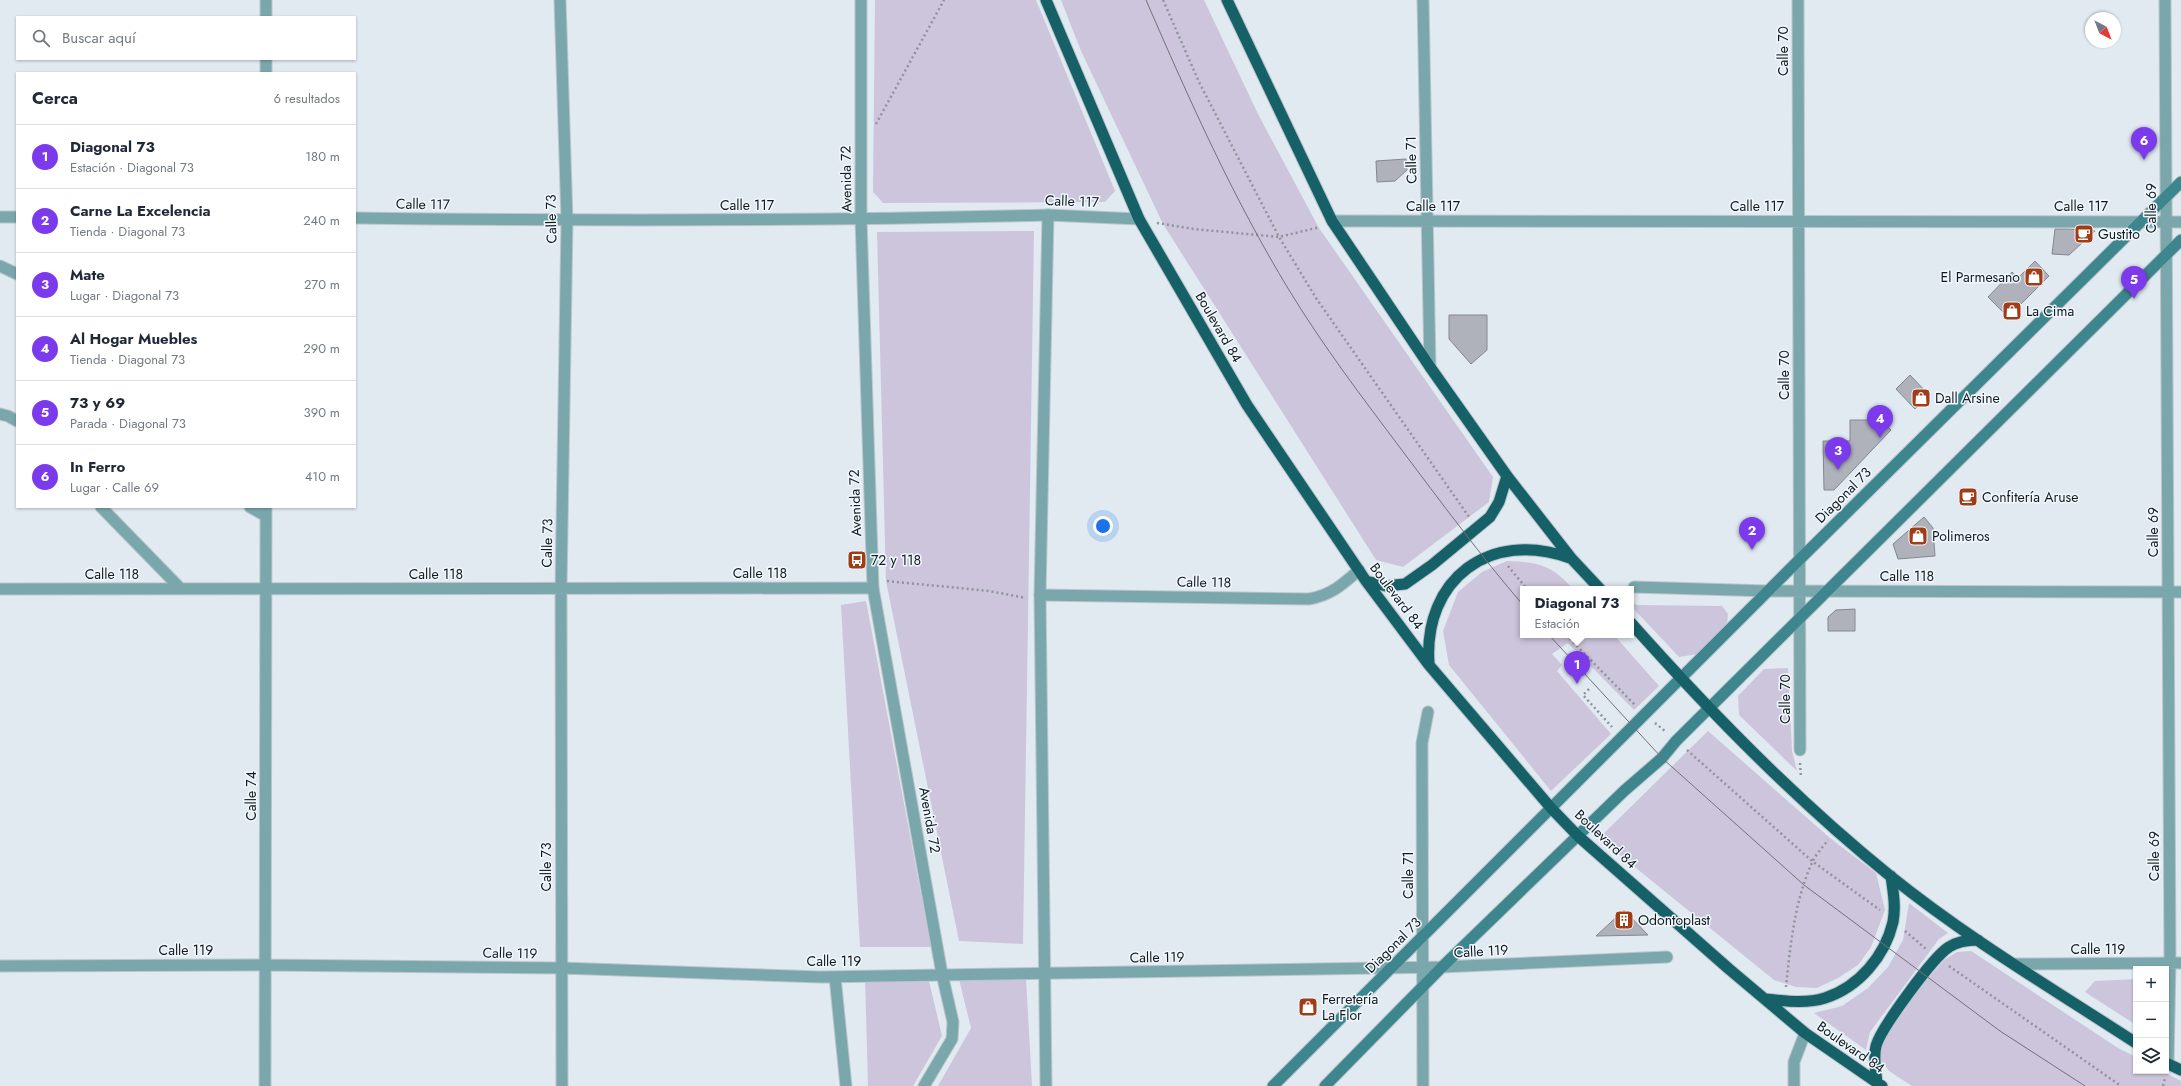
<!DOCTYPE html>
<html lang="es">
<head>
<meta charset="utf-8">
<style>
	:root { --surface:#fff; --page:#f6f6f7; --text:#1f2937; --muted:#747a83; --line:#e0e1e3; --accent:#7c3aed }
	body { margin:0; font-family:Jost,sans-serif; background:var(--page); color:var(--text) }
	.controls { position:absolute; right:12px; bottom:12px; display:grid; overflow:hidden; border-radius:0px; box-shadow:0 1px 3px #0004 }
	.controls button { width:36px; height:36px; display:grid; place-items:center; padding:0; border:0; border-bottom:1px solid var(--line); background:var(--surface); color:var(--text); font:20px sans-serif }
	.compass { position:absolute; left:2085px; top:12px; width:36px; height:36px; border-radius:50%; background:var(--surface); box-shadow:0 1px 3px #0004; rotate:138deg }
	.you { position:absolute; left:1103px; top:526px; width:14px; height:14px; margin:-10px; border:3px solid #fff; border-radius:50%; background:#1a73e8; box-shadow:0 0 0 6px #1a73e833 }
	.badge { display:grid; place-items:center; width:26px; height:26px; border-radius:50%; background:var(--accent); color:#fff; font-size:13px; font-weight:700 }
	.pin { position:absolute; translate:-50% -33px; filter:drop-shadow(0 1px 2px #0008) }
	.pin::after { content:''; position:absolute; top:21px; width:14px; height:12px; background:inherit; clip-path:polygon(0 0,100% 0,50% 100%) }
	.popup { position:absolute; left:1520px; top:586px; width:114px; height:52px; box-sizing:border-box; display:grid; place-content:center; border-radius:0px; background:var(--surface); filter:drop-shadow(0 1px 3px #0005); font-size:13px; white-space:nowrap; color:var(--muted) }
	.popup b { font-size:15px; color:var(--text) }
	.popup::after { content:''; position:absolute; left:50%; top:100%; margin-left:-8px; border:8px solid transparent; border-top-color:var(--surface) }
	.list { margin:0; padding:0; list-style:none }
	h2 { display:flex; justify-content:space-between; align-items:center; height:52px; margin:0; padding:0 16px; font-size:17px }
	h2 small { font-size:13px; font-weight:400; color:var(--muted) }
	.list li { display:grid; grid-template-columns:26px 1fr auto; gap:12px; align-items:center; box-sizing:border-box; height:64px; padding:0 16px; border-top:1px solid var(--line) }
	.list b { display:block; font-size:15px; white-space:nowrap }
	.list p { margin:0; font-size:13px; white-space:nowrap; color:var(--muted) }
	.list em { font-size:13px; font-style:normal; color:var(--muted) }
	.icon { flex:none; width:22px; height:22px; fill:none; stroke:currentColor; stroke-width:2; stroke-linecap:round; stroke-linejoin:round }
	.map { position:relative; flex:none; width:2181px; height:1086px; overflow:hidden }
	.search { position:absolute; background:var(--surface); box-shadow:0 1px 3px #0004; left:16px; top:16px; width:340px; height:44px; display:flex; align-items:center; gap:10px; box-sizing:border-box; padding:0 14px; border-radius:0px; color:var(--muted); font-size:15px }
	.panel { position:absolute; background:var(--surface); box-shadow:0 1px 3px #0004; left:16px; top:72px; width:340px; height:436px; border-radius:0px }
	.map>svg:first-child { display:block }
</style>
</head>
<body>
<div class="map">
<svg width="2181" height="1086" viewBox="0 0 2181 1086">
	<rect width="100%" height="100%" fill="#e1eaf1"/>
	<path fill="#cdc5dc" d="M875,0H1036L1115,191L1105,202L883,203L873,192Z
		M1061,0H1204L1258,114L1319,228L1493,477L1489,502L1403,567L1376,560L1163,224L1081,51Z
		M1034,231L1023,944L959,941L886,581L877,232Z
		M1507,561C1538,562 1552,565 1573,589H1523V635H1614L1659,686L1634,710L1568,643L1552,654L1562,665L1557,671L1611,734L1551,791L1449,665L1443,631L1458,592L1482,572Z
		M866,601L931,947H860L841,605Z
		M1631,601L1636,605L1722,606L1728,614L1727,623L1698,654L1679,657L1631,606Z
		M1788,668L1792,751L1797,771L1739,715L1738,696L1764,669Z
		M1708,731L1830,838L1876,873L1885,910L1871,947L1858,965L1838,978L1817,988L1796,987L1774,980L1599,838Z
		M1909,903L1948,933L1939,939L1870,1032L1866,1050L1814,1013L1842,1006L1868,988L1888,967L1903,940Z
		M1971,951L2118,1048L2136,1057V1071H2162L2181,1081V1086H1912L1889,1071L1880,1058V1046L1916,992L1944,960L1957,952Z
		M958,975L1026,978L1032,1086H938L971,1028Z
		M865,978L929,981L942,1036L913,1086H868Z
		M2136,979V1025L2085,992L2095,981Z"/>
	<path fill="#afb2bb" stroke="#848790" d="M1406,159L1407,170L1395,181L1377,182L1376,161Z
		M2055,229H2067L2095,231L2069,255L2052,254Z
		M2035,261L2049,276L2008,317L1988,297L2012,272L2018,278Z
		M1449,315H1487V350L1471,364L1449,339Z
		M1910,375L1929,395L1915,409L1896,389Z
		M1850,420H1881L1891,430L1834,490H1824L1823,441H1850Z
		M1924,517L1933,528L1935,556L1898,559L1893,544Z
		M1855,609V631H1828V617L1836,610Z
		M1624,910L1648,935L1596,936Z"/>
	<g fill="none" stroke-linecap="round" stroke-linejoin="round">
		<g stroke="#bcc4ca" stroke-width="13">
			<path id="minor" d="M560,0L567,220L561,589L562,1086
				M1423,0L1430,367
				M1798,0L1800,750
				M2165,0L2170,963L2168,1064
				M266,17V0
				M266,73V59
				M0,217H17
				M355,218C586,221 817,221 1048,215
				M1332,221L2181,222
				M0,266L17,274
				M0,414L8,416L17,421
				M101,507L181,589
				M250,507L266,516
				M1634,587L1768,591L2181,592
				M0,589L873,588
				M1040,595L1309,599C1331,595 1342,585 1359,570
				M2014,964L2181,963
				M0,966L265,965L561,968L820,977L1442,967L1667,957
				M835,977L846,1086
				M265,1086L266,507
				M1423,1086L1422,743L1428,712
				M1794,1086V1062L1805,1033"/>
		</g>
		<g stroke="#bcc4ca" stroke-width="13">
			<path id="tertiary" d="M861,0V219L873,588L942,974L953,1022L952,1039L924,1086
				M1046,1086L1040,595L1048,215L1139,219"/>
		</g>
		<g stroke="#bcc4ca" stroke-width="13">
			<path id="secondary" d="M1273,1086L1799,560L2181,182
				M1325,1086L1442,967L1624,791L1662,758L1676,741L2181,240"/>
		</g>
		<g stroke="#bcc4ca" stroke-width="13">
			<path id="trunk" d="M1046,0L1139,219L1247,405L1366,581L1429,665L1551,808L1578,836L1729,969L1805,1033L1882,1086
				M1227,0L1332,221L1430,367L1507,476L1571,558L1600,589
				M1366,581L1386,586L1405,584L1432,565L1490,517L1499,502L1507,476
				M1631,623C1711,713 1796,800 1889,875C1967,938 2053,989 2136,1043
				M1429,664C1423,579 1490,529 1570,558
				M1765,999C1785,1001 1806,1004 1825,998C1859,987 1885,956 1893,922C1896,906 1893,891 1891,876
				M2166,1063L2181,1070
				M1877,1083C1876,1071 1873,1058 1876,1046C1881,1028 1933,957 1949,947C1958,941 1967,940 1978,940"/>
		</g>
		<path stroke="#8e9499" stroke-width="2.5" stroke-dasharray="2 3" stroke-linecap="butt" d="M1163,0L1199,82L1279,237L1316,298L1469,517
			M876,124L944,0
			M1157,223L1194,229L1279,237L1320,227
			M1508,566L1527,589
			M887,581L989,591L1026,598
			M1566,635L1635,705
			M1589,689L1583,695L1612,727
			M1655,723L1665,731
			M1687,750L1812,861L1880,910
			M1800,763L1801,778
			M1905,931L1926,949
			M1949,966L2121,1086
			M1786,987C1790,947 1795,899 1812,863C1815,855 1823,847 1828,840
			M2163,1086L2165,1078"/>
		<use href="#minor" stroke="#7aa7ac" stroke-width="11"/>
		<use href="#tertiary" stroke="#7aa7ac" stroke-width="11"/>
		<use href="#secondary" stroke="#3d868e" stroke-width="11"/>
		<use href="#trunk" stroke="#166068" stroke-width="11"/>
		<path stroke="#6e7478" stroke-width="1" d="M1146,0C1189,99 1233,198 1289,290C1323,346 1362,397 1401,449C1441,502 1480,555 1523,605
			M1549,635L1662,758L1804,885L2000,1031L2085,1086"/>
	</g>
	<defs>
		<g id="cafe-square" transform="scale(1)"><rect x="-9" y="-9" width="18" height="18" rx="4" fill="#a23c16" stroke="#eef8fe"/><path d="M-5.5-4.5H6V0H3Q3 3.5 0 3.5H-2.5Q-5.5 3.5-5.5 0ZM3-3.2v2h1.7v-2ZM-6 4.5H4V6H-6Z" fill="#fff"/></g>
		<g id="shop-square" transform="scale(1)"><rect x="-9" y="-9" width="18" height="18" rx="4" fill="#a23c16" stroke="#eef8fe"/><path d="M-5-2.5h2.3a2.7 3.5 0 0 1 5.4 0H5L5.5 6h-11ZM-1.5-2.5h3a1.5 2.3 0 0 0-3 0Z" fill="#fff"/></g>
		<g id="bus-square" transform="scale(1)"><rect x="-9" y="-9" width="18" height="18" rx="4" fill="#a23c16" stroke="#eef8fe"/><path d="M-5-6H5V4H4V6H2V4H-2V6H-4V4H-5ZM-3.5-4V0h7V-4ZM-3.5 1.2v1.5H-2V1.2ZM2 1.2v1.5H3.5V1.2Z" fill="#fff"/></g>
		<g id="building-square" transform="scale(1)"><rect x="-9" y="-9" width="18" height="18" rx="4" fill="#a23c16" stroke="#eef8fe"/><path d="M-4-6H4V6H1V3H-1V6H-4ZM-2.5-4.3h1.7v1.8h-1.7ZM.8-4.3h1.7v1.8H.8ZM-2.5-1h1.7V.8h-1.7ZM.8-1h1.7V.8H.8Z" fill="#fff"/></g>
	</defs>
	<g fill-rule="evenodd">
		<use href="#cafe-square" x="2084" y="234"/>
		<use href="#shop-square" x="2034" y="277"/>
		<use href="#shop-square" x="2012" y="311"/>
		<use href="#shop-square" x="1921" y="398"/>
		<use href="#cafe-square" x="1968" y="497"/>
		<use href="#shop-square" x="1918" y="536"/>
		<use href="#bus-square" x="857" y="560"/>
		<use href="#building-square" x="1624" y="920"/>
		<use href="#shop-square" x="1308" y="1007"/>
	</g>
	<g text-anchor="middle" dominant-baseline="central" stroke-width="3" stroke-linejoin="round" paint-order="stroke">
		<g font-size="14" fill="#16191b" stroke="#eef8fe">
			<text transform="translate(1783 51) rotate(-90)">Calle 70</text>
			<text transform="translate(1411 160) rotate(-91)">Calle 71</text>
			<text transform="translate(846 179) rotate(-91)">Avenida 72</text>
			<text transform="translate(1072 201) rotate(2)">Calle 117</text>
			<text transform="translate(423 204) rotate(1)">Calle 117</text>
			<text x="747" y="205">Calle 117</text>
			<text x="1433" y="206">Calle 117</text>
			<text x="1757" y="206">Calle 117</text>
			<text x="2081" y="206">Calle 117</text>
			<text transform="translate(2151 208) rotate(-90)">Calle 69</text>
			<text transform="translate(551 219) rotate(-91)">Calle 73</text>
			<text transform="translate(1219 327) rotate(60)">Boulevard 84</text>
			<text transform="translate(1784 375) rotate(-90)">Calle 70</text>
			<text transform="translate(1843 495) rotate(-45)">Diagonal 73</text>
			<text transform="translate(855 503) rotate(-92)">Avenida 72</text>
			<text transform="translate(2153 532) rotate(-90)">Calle 69</text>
			<text transform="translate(547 543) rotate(-89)">Calle 73</text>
			<text x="760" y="573">Calle 118</text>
			<text x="112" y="574">Calle 118</text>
			<text x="436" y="574">Calle 118</text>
			<text x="1907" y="576">Calle 118</text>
			<text transform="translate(1204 582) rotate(1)">Calle 118</text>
			<text transform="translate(1397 596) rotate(53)">Boulevard 84</text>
			<text transform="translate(1785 699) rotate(-90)">Calle 70</text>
			<text transform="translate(251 796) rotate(-90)">Calle 74</text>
			<text transform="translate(930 820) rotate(80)">Avenida 72</text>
			<text transform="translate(1606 839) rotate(43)">Boulevard 84</text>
			<text transform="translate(2154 856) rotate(-90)">Calle 69</text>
			<text transform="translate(546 867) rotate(-90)">Calle 73</text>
			<text transform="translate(1408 875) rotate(-90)">Calle 71</text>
			<text transform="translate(1393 945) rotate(-45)">Diagonal 73</text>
			<text x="2098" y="949">Calle 119</text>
			<text x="186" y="950">Calle 119</text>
			<text transform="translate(1481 951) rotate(-3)">Calle 119</text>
			<text transform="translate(510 953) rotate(1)">Calle 119</text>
			<text transform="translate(1157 957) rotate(-1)">Calle 119</text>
			<text x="834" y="961">Calle 119</text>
			<text transform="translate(1851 1047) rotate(35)">Boulevard 84</text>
		</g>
		<g font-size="14" fill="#16191b" stroke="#eef8fe" text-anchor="start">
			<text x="2098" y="234">Gustito</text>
			<text x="2020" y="277" text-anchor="end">El Parmesano</text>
			<text x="2026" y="311">La Cima</text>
			<text x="1935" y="398">Dall Arsine</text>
			<text x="1982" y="497">Confitería Aruse</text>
			<text x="1932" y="536">Polimeros</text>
			<text x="871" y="560">72 y 118</text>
			<text x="1638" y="920">Odontoplast</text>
			<text x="1322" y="999">Ferretería<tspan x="1322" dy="16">La Flor</tspan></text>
		</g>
	</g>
</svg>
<div class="controls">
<button>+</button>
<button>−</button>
<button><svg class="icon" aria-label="layers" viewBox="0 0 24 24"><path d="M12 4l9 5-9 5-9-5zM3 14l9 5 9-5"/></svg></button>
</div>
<svg class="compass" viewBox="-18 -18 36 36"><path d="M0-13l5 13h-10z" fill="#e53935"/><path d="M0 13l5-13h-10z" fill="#747a83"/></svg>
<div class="you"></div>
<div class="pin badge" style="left:1577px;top:684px">1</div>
<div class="popup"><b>Diagonal 73</b>Estación</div>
<div class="pin badge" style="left:1752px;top:550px">2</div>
<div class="pin badge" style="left:1838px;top:470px">3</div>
<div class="pin badge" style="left:1880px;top:438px">4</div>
<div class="pin badge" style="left:2134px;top:299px">5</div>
<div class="pin badge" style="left:2144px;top:160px">6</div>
<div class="search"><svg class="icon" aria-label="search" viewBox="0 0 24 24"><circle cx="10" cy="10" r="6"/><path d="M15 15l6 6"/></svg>Buscar aquí</div>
<section class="panel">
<h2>Cerca<small>6 resultados</small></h2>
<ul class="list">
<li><span class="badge">1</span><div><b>Diagonal 73</b><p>Estación · Diagonal 73</p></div><em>180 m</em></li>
<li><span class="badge">2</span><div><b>Carne La Excelencia</b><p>Tienda · Diagonal 73</p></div><em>240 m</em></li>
<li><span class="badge">3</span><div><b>Mate</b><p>Lugar · Diagonal 73</p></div><em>270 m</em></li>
<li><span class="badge">4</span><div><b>Al Hogar Muebles</b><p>Tienda · Diagonal 73</p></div><em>290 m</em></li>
<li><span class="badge">5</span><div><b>73 y 69</b><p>Parada · Diagonal 73</p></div><em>390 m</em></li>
<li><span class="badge">6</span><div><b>In Ferro</b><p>Lugar · Calle 69</p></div><em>410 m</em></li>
</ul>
</section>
</div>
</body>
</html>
